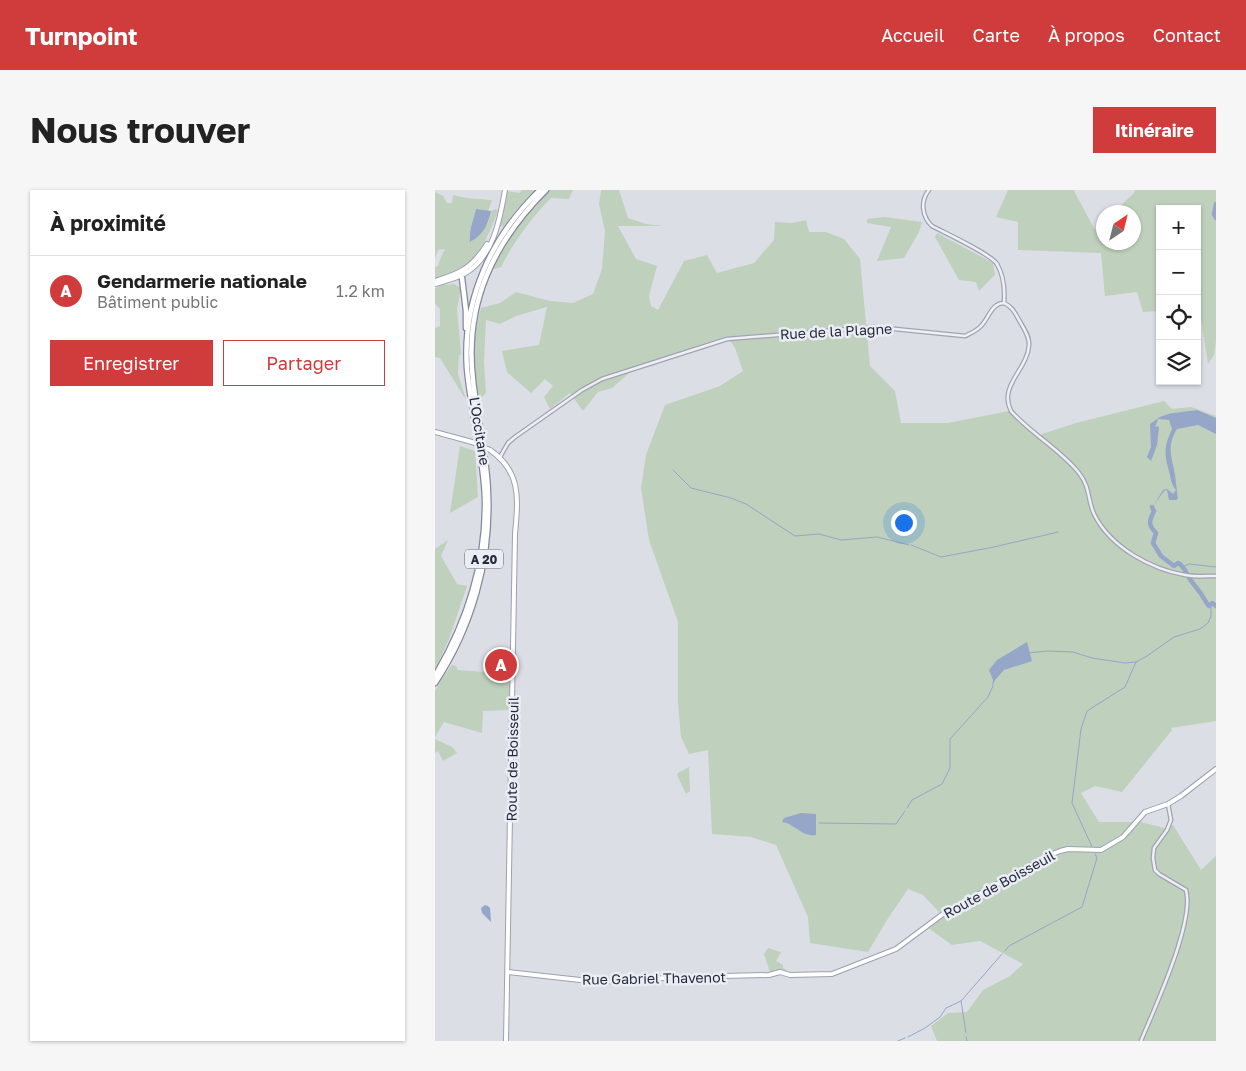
<!DOCTYPE html>
<html lang="fr">
<head>
<meta charset="utf-8">
<style>
	:root { --surface:#fff; --page:#f6f6f6; --text:#222; --muted:#767676; --line:#e0e0e0; --accent:#d03c3c }
	body { margin:0; font-family:"Golos Text",sans-serif; background:var(--page); color:var(--text) }
	.controls { position:absolute; right:15px; top:15px; display:grid; overflow:hidden; border-radius:0px; box-shadow:0 1px 4px #0004 }
	.controls button { width:45px; height:45px; display:grid; place-items:center; padding:0; border:0; border-bottom:1px solid var(--line); background:var(--surface); color:var(--text); font:25px sans-serif }
	.compass { position:absolute; left:661px; top:15px; width:45px; height:45px; border-radius:50%; background:var(--surface); box-shadow:0 1px 4px #0004; rotate:35deg }
	.you { position:absolute; left:468px; top:332px; width:18px; height:18px; margin:-12px; border:4px solid #fff; border-radius:50%; background:#1a73e8; box-shadow:0 0 0 8px #1a73e833 }
	.badge { display:grid; place-items:center; width:32px; height:32px; border-radius:50%; background:var(--accent); color:#fff; font-size:16px; font-weight:700 }
	.pin { position:absolute; translate:-50% -50%; border:2px solid #fff; box-shadow:0 1px 5px #0006 }
	.list { margin:0; padding:0; list-style:none }
	h2 { display:flex; justify-content:space-between; align-items:center; height:65px; margin:0; padding:0 20px; font-size:21px }
	h2 small { font-size:16px; font-weight:400; color:var(--muted) }
	.list li { display:grid; grid-template-columns:32px 1fr auto; gap:15px; align-items:center; box-sizing:border-box; height:70px; padding:0 20px; border-top:1px solid var(--line) }
	.list b { display:block; font-size:19px; white-space:nowrap }
	.list p { margin:0; font-size:16px; white-space:nowrap; color:var(--muted) }
	.list em { font-size:16px; font-style:normal; color:var(--muted) }
	.actions { display:flex; gap:10px; padding:15px 20px }
	.actions a { flex:1; padding:11px 0; border:1px solid var(--accent); border-radius:0px; text-align:center; font-size:18px; color:var(--accent) }
	.actions .main { background:var(--accent); color:#fff }
	.icon { flex:none; width:28px; height:28px; fill:none; stroke:currentColor; stroke-width:2; stroke-linecap:round; stroke-linejoin:round }
	.map { position:relative; flex:none; width:781px; height:851px; overflow:hidden; border-radius:0px }
	header { display:flex; align-items:center; gap:30px; box-sizing:border-box; height:70px; padding:0 25px; background:var(--accent); color:#fff }
	header strong { font-size:24px }
	nav { display:flex; gap:28px; margin-inline-start:auto; font-size:18px }
	.intro { display:flex; align-items:center; justify-content:space-between; box-sizing:border-box; height:120px; padding:0 30px }
	h1 { margin:0; font-size:35px }
	.button { padding:12px 22px; border-radius:0px; background:var(--accent); color:#fff; font-size:18px; font-weight:700 }
	main { display:flex; gap:30px; padding:0 30px }
	aside { flex:1; background:var(--surface); border-radius:0px; box-shadow:0 1px 4px #0004 }
	.map>svg:first-child { display:block }
</style>
</head>
<body>
<header>
<strong>Turnpoint</strong>
<nav><a>Accueil</a><a>Carte</a><a>À propos</a><a>Contact</a></nav>
</header>
<div class="intro"><h1>Nous trouver</h1><a class="button">Itinéraire</a></div>
<main>
<aside>
<h2>À proximité<small></small></h2>
<ul class="list">
<li><span class="badge">A</span><div><b>Gendarmerie nationale</b><p>Bâtiment public</p></div><em>1.2 km</em></li>
</ul>
<div class="actions"><a class="main">Enregistrer</a><a>Partager</a></div>
</aside>
<div class="map">
<svg width="781" height="851" viewBox="0 0 781 851">
	<rect width="100%" height="100%" fill="#dcdee6"/>
	<path fill="#bfd0bd" d="M87,0H101L85,15L68,37L65,36L72,1L84,3Z
		M115,0H138L134,9L116,8C97,27 78,53 66,77L56,80L80,39Z
		M166,0H184L193,28L211,34L228,36H183L201,69L222,76L214,106L216,116L223,120L249,71L272,65L282,83L319,73L339,50L340,32L357,33L371,30L374,42H391L409,49L425,69L435,176L460,201L466,233H513L574,221L604,245L641,233L729,211L737,219L756,217L781,226V531L736,538L737,540L687,602L660,596L646,603L664,632H706L730,638L738,635L766,680L781,666V851H502L496,836L513,823L532,822L548,800L575,786L588,774L545,751L517,755L492,737L505,723L488,705L473,699L452,730L433,762L375,753L373,727L341,655L316,647L277,644L273,560L254,564L246,547L243,513V432L214,350L206,298L211,265L230,215L285,196L308,181L300,158L292,146L201,177L177,198L163,202L148,221L135,203L115,219L109,207L118,196L110,189L96,203L72,182L67,161L104,155L112,117L81,126L65,134L51,130L49,172L51,203L44,210C38,179 36,149 46,118L65,113L81,102L115,111L138,113L158,104L167,79L170,41L164,14Z
		M573,0H640L639,1L660,40L668,32V52H698V22H679L699,3L700,0H781V151L779,165L773,174L765,121H762V19H725V121L708,122L702,102L670,106L666,63L583,60V32L561,27Z
		M0,2L8,6L12,13H17L18,5C31,9 44,9 57,10L53,21L41,19C38,32 33,39 36,52L53,33L56,21L61,19L63,21C49,55 40,82 0,89V77L3,76L6,67L10,59L3,60L0,68Z
		M449,27L487,32L484,42L469,68L442,71L456,37L432,33V29Z
		M502,43L558,73L560,85L544,101L541,92L524,90L500,47Z
		M19,94L26,98L22,119L26,164L24,166L23,184L31,210L5,168L0,167V138L5,136V119L0,114V98L8,95Z
		M25,256L40,261L43,307L15,323Z
		M13,350L6,366L22,394L32,396L14,449L0,480V359Z
		M17,475L21,476L23,480L64,483L68,482L75,483V520L48,521L47,543L9,532L0,547V501L8,487Z
		M0,549L17,557L22,563L8,571L3,561L0,563Z
		M254,577L255,601L251,604L242,585L243,583Z
		M333,758L346,762L341,771L348,775V778L355,782L354,783L335,782L329,764Z"/>
	<path fill="#95a6c8" d="M41,19L56,21C53,35 48,45 35,52C34,38 38,32 41,19Z
		M762,220L781,228V244L763,235L742,239C731,257 737,267 740,285C741,293 742,302 743,309L741,310H734L732,300L729,301L719,315L718,318L721,320C712,333 715,332 723,343L720,353L726,365L738,375L743,371L746,372L752,381L745,373L739,376L726,366L718,353L721,343L717,338L714,331L719,321L717,318L728,300L732,299L738,304L741,300C736,294 736,289 734,281C729,264 729,256 737,239L734,230L723,229L720,237L723,236L724,238L722,255L716,271L712,267L716,257L715,234C719,232 721,229 725,227C737,222 749,222 762,220Z
		M592,452L597,471L569,480L560,490L557,497L558,490L554,480L562,470Z
		M366,623L381,624V645C368,648 359,633 347,632L349,628Z
		M50,715L53,716L55,718L56,732L47,723L46,718Z"/>
	<g fill="none" stroke-linecap="round" stroke-linejoin="round">
		<path stroke="#95a6c8" stroke-width="1" d="M238,280L256,298L296,308L311,314L360,346L384,344L406,350L442,347L474,355
			M476,355L506,367L559,357L623,342
			M749,376L754,374L781,377
			M594,463L612,461L638,462L657,468L690,473L701,472
			M472,618L477,610L507,594L515,578V549L553,507L558,496
			M384,633L461,634L470,621
			M658,659L637,613L646,539L652,521L690,497L701,472L712,466L739,447L765,439L773,433L776,426V415
			M570,761L574,756L647,717L662,668L660,664
			M531,843L526,811L567,764
			M473,847L490,838L505,827L511,818L526,811
			M531,847L532,851
			M463,851L470,848"/>
		<path stroke="#95a6c8" stroke-width="4.5" d="M781,14L779,24L781,28
			M717,317L719,321C714,331 713,335 721,343L718,353L726,366L739,376L743,373C751,377 751,385 757,392C763,399 768,406 773,415L774,416L777,413L781,416"/>
		<g stroke="#a1a4b0" stroke-width="5">
			<path id="minor" d="M494,0C485,11 487,27 497,36C510,43 556,64 562,74C569,86 570,100 569,113
				M65,267L73,253L80,247L147,200L167,189L292,149L440,137L530,146C536,143 542,141 547,135C554,127 557,113 569,113C577,116 580,123 584,130C588,137 595,147 594,155C593,179 563,196 576,221C596,244 625,259 644,283C656,298 652,311 660,326C677,358 716,379 750,385C760,387 771,386 781,386
				M706,851C719,819 760,732 751,700L724,684L720,680L718,668L719,658L732,640L736,630L733,614"/>
		</g>
		<g stroke="#9ba1b2" stroke-width="6">
			<path id="major" d="M0,91C26,83 37,78 52,54
				M0,94C10,91 20,89 29,84C58,68 65,30 70,0
				M0,242L37,252
				M55,260C87,282 83,310 80,344L71,851
				M73,782L163,792L247,787L334,785L345,782L355,785L397,784L461,759L508,724L615,665L625,661L633,659L666,660L688,647L710,622L733,614L746,606L781,579"/>
		</g>
		<g stroke="#83899d" stroke-width="7">
			<path id="highway" d="M27,88L31,121V138
				M0,486C32,432 51,373 50,310C49,266 36,223 32,179C27,110 56,47 105,0
				M0,493C37,437 56,370 53,303C52,265 42,228 38,190C29,114 58,53 111,0"/>
		</g>
		<use href="#minor" stroke="#eef0f5" stroke-width="2.5"/>
		<use href="#major" stroke="#fff" stroke-width="4"/>
		<use href="#highway" stroke="#fff" stroke-width="4.5"/>
		<g stroke="#9ba1b2" stroke-width="6" stroke-linecap="butt">
			<path id="major-bridge" d="M37,252L55,260"/>
		</g>
		<use href="#major-bridge" stroke="#fff" stroke-width="4"/>
	</g>
	<g text-anchor="middle" dominant-baseline="central" stroke-width="5" stroke-linejoin="round" paint-order="stroke">
		<rect fill="#ebedf4" stroke="#606474" stroke-width="1" x="30" y="359.5" width="38" height="19" rx="4"/>
		<g font-size="12" font-weight="bold" fill="#252a3d">
			<text x="49" y="369">A 20</text>
		</g>
		<g font-size="14" fill="#252a3d" stroke="#ebedf4">
			<text transform="translate(401 141) rotate(-3)">Rue de la Plagne</text>
			<text transform="translate(45 241) rotate(81)">L'Occitane</text>
			<text transform="translate(77 569) rotate(-89)">Route de Boisseuil</text>
			<text transform="translate(564 694) rotate(-29)">Route de Boisseuil</text>
			<text transform="translate(219 788) rotate(-1)">Rue Gabriel Thavenot</text>
		</g>
	</g>
</svg>
<div class="controls">
<button>+</button>
<button>−</button>
<button><svg class="icon" aria-label="locate" viewBox="0 0 24 24"><circle cx="12" cy="12" r="6"/><path d="M12 2v4M12 18v4M2 12h4M18 12h4"/></svg></button>
<button><svg class="icon" aria-label="layers" viewBox="0 0 24 24"><path d="M12 4l9 5-9 5-9-5zM3 14l9 5 9-5"/></svg></button>
</div>
<svg class="compass" viewBox="-18 -18 36 36"><path d="M0-13l5 13h-10z" fill="#e53935"/><path d="M0 13l5-13h-10z" fill="#767676"/></svg>
<div class="you"></div>
<div class="pin badge" style="left:66px;top:475px">A</div>
</div>
</main>
</body>
</html>
